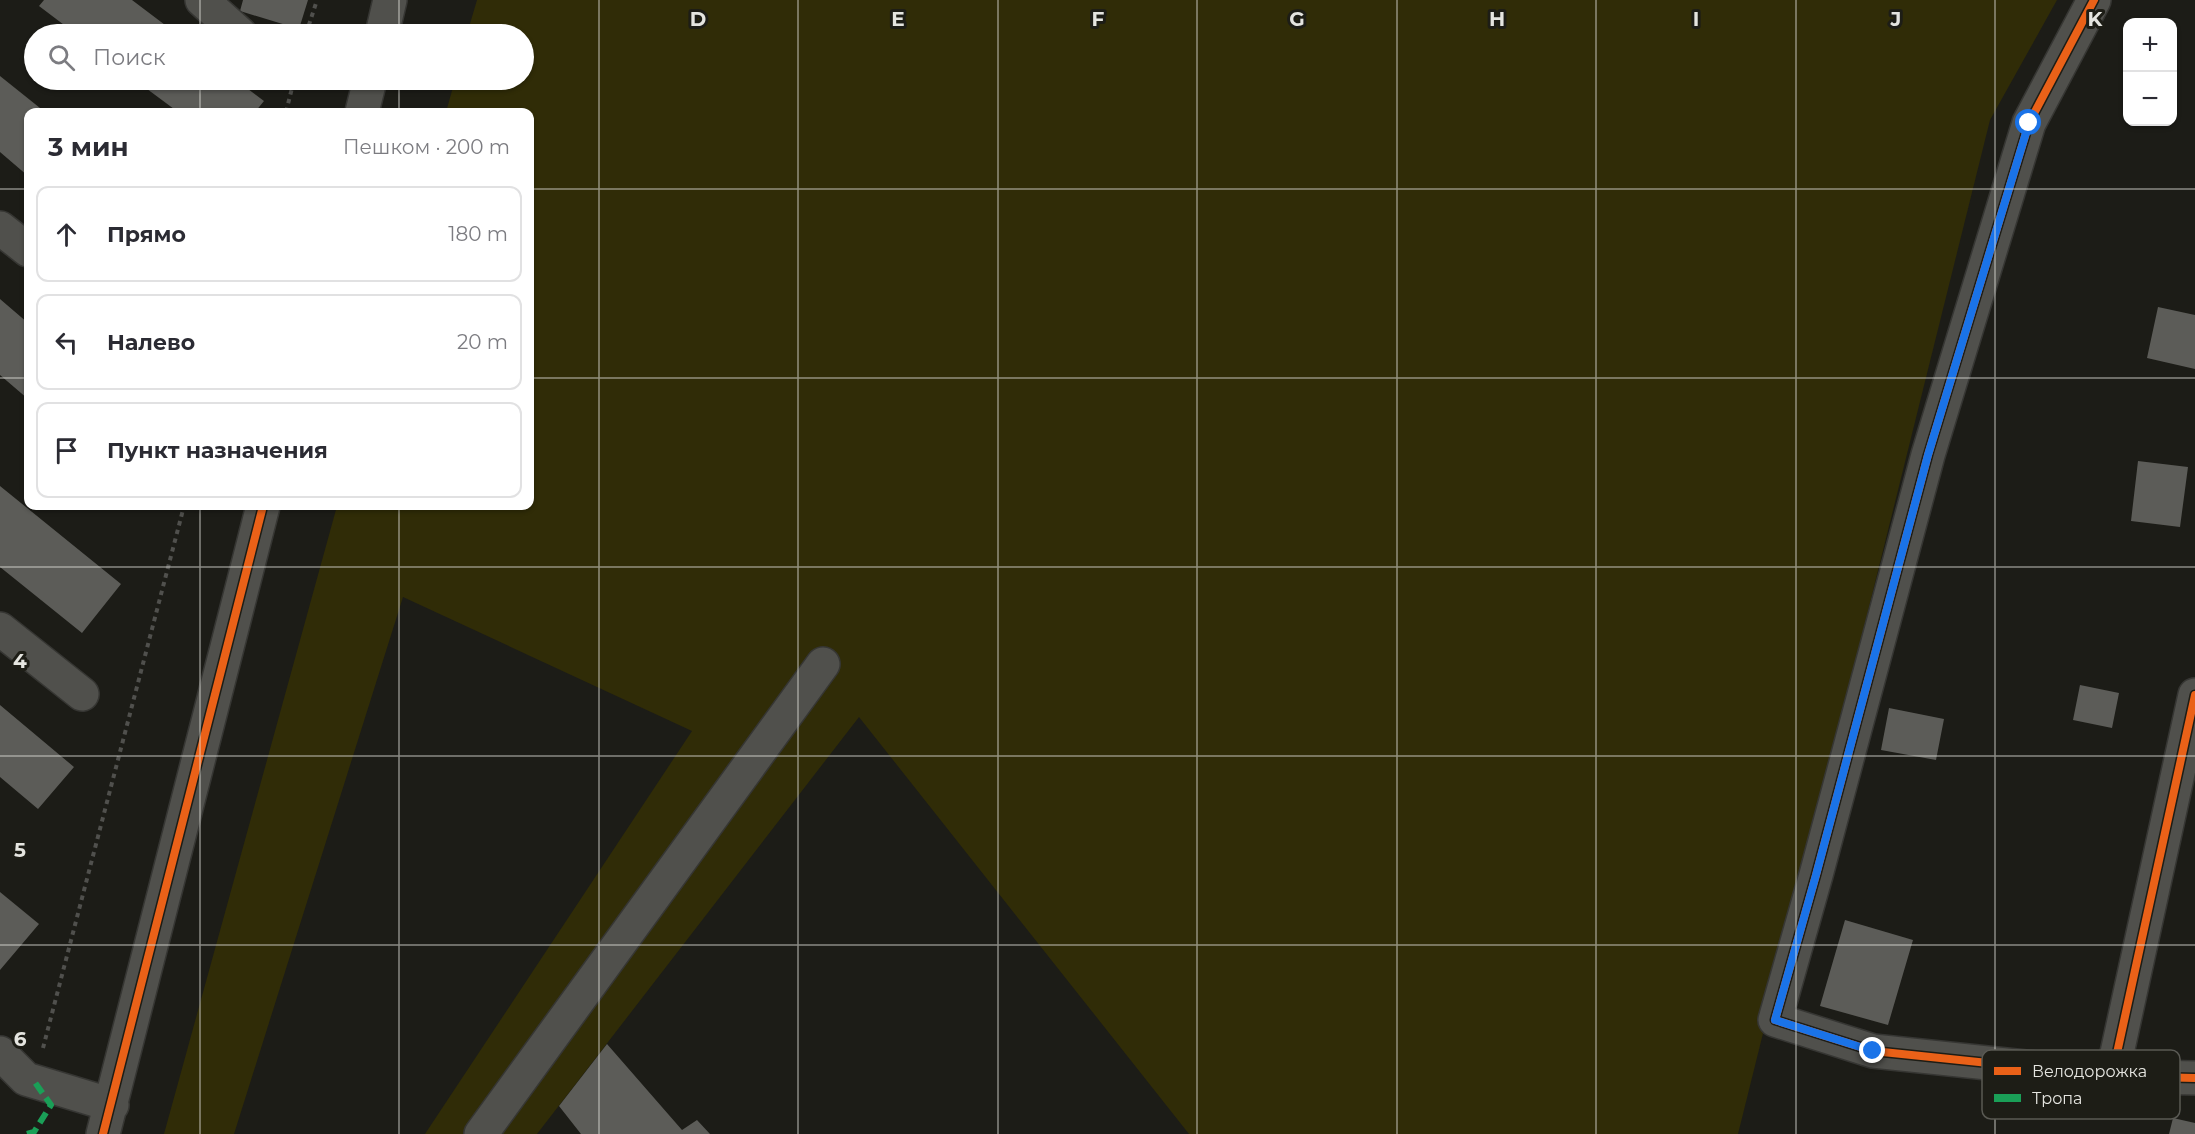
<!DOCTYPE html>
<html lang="ru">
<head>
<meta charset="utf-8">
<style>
	:root { --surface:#fff; --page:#f2f2f3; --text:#2b2b33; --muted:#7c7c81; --line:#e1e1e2 }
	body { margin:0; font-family:Montserrat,sans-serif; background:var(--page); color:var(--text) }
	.controls { position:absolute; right:18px; top:18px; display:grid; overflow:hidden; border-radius:12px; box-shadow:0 2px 4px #0004 }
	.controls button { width:54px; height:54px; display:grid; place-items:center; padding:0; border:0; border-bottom:2px solid var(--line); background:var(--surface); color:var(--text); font:30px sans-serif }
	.stop { position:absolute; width:18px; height:18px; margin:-14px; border:4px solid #1a73e8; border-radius:50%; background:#fff }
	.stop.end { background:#1a73e8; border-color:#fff; box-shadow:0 2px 6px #0008 }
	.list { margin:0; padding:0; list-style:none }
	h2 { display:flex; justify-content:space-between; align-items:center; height:78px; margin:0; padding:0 24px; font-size:26px }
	h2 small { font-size:20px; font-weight:400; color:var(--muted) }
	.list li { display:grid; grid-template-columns:39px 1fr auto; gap:18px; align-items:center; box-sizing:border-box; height:96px; margin:0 12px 12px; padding:0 12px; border:2px solid var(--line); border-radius:12px }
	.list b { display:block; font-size:22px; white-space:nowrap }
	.list em { font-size:20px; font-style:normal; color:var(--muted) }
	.icon { flex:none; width:33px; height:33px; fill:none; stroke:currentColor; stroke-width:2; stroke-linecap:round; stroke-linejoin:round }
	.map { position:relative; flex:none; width:2195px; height:1134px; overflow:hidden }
	.search { position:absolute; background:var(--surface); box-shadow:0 2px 4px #0004; left:24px; top:24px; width:510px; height:66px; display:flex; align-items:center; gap:15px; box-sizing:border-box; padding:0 21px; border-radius:33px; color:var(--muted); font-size:22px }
	.panel { position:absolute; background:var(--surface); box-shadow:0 2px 4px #0004; left:24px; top:108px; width:510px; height:402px; border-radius:12px }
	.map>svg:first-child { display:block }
</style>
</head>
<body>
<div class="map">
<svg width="2195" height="1134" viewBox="0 0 2195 1134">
	<rect width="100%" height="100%" fill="#1c1c17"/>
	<path fill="#302c07" d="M477,0H2057L1990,120L1738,1134H1189L859,717L537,1134H425L692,731L403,597L234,1134H164L337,506H530V112H446L455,80H524V34H467Z"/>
	<path fill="#5c5c58" d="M44,0H132L177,34H76L39,6Z
		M243,0H308L299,29L240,11Z
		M0,76L45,112H28V176L0,152Z
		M135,80H236L264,101L255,112H178Z
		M0,299L28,323V399L0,375Z
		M2158,307L2195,315V369L2147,358Z
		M2138,461L2188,467L2180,527L2131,521Z
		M0,486L121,584L82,633L0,567Z
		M2080,685L2119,693L2112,728L2073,720Z
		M0,705L74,767L38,809L0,777Z
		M1889,708L1944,719L1936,760L1881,750Z
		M0,892L39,924L0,970Z
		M1845,920L1913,940L1888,1025L1820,1006Z
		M607,1044L682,1130L697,1120L710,1134H581L559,1106Z
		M2173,1118L2195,1123V1134H2169Z"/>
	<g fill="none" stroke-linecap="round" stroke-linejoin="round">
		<g stroke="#363633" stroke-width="36">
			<path id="minor" d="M202,0L240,34
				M2094,0L2029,123L1928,455L1816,875L1775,1020L1873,1051L2112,1076L2195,1078
				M382,34L390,0
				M362,112L370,80
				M0,228L28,250
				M0,629L82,694
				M0,1053L26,1079L112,1105
				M2112,1076L2195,695
				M103,1134L263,506
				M481,1134L823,664"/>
		</g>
		<path stroke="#50504d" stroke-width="4" stroke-dasharray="4.5 4.5" stroke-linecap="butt" d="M306,34L317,0
			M286,112L294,80
			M43,1048L184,506"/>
		<use href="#minor" stroke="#50504c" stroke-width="33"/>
		<path stroke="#1a9f57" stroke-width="6" stroke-dasharray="12 6" stroke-linecap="butt" d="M27,1134L34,1132L51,1105L34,1081"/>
		<g stroke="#1d1d16" stroke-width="11">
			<path id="cycleway" d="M2094,0L2029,123L1928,455L1816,875L1775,1020L1873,1051L2112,1076L2195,1078
				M2112,1076L2195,695
				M103,1134L263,506"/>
		</g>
		<use href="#cycleway" stroke="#ea6118" stroke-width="8"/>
	</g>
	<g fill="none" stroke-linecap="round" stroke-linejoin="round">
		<path stroke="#1a73e8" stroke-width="8" d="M1873,1051L1775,1020L1816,875L1928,455L2029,123"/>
	</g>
	<path fill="none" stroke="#e5e5e0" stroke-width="1.5" stroke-opacity="0.55" d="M200,0V34M399,0V34M599,0V1134M798,0V1134M998,0V1134M1197,0V1134M1397,0V1134M1596,0V1134M1796,0V1134M1995,0V1134M200,80V112M399,80V112M0,189H28M530,189H2195M0,378H28M530,378H2195M200,506V1134M399,506V1134M0,567H2195M0,756H2195M0,945H2195"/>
	<rect x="1982" y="1050" width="198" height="69" rx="9" fill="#1d1d16" stroke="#595953" stroke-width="1.5"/>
	<rect x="1994" y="1067" width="27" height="8" fill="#ea6118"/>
	<rect x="1994" y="1094" width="27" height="8" fill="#1a9f57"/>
	<g font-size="16" fill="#e5e5e0">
		<text x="2032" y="1077">Велодорожка</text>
		<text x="2032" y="1104">Тропа</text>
	</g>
	<g font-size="20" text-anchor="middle" font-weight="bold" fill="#e5e5e0" stroke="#1d1d16" stroke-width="6" stroke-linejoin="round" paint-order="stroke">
		<text x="698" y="26">D</text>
		<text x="898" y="26">E</text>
		<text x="1098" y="26">F</text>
		<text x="1297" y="26">G</text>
		<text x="1497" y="26">H</text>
		<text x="1696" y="26">I</text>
		<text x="1896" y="26">J</text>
		<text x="2095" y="26">K</text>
		<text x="20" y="668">4</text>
		<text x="20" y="857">5</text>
		<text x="20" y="1046">6</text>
	</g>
</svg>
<div class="controls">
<button>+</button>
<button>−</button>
</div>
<div class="stop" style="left:2029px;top:123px"></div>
<div class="stop end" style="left:1873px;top:1051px"></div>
<div class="search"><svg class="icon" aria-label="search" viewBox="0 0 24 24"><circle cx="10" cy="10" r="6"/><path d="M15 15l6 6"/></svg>Поиск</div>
<section class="panel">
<h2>3 мин<small>Пешком · 200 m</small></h2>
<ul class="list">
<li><svg class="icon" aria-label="ahead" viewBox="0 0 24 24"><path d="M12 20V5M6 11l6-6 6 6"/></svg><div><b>Прямо</b></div><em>180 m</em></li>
<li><svg class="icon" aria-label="left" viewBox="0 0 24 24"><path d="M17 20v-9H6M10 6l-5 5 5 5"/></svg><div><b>Налево</b></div><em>20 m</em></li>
<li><svg class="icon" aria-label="arrive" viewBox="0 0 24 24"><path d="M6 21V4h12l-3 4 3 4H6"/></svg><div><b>Пункт назначения</b></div></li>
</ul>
</section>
</div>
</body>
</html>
